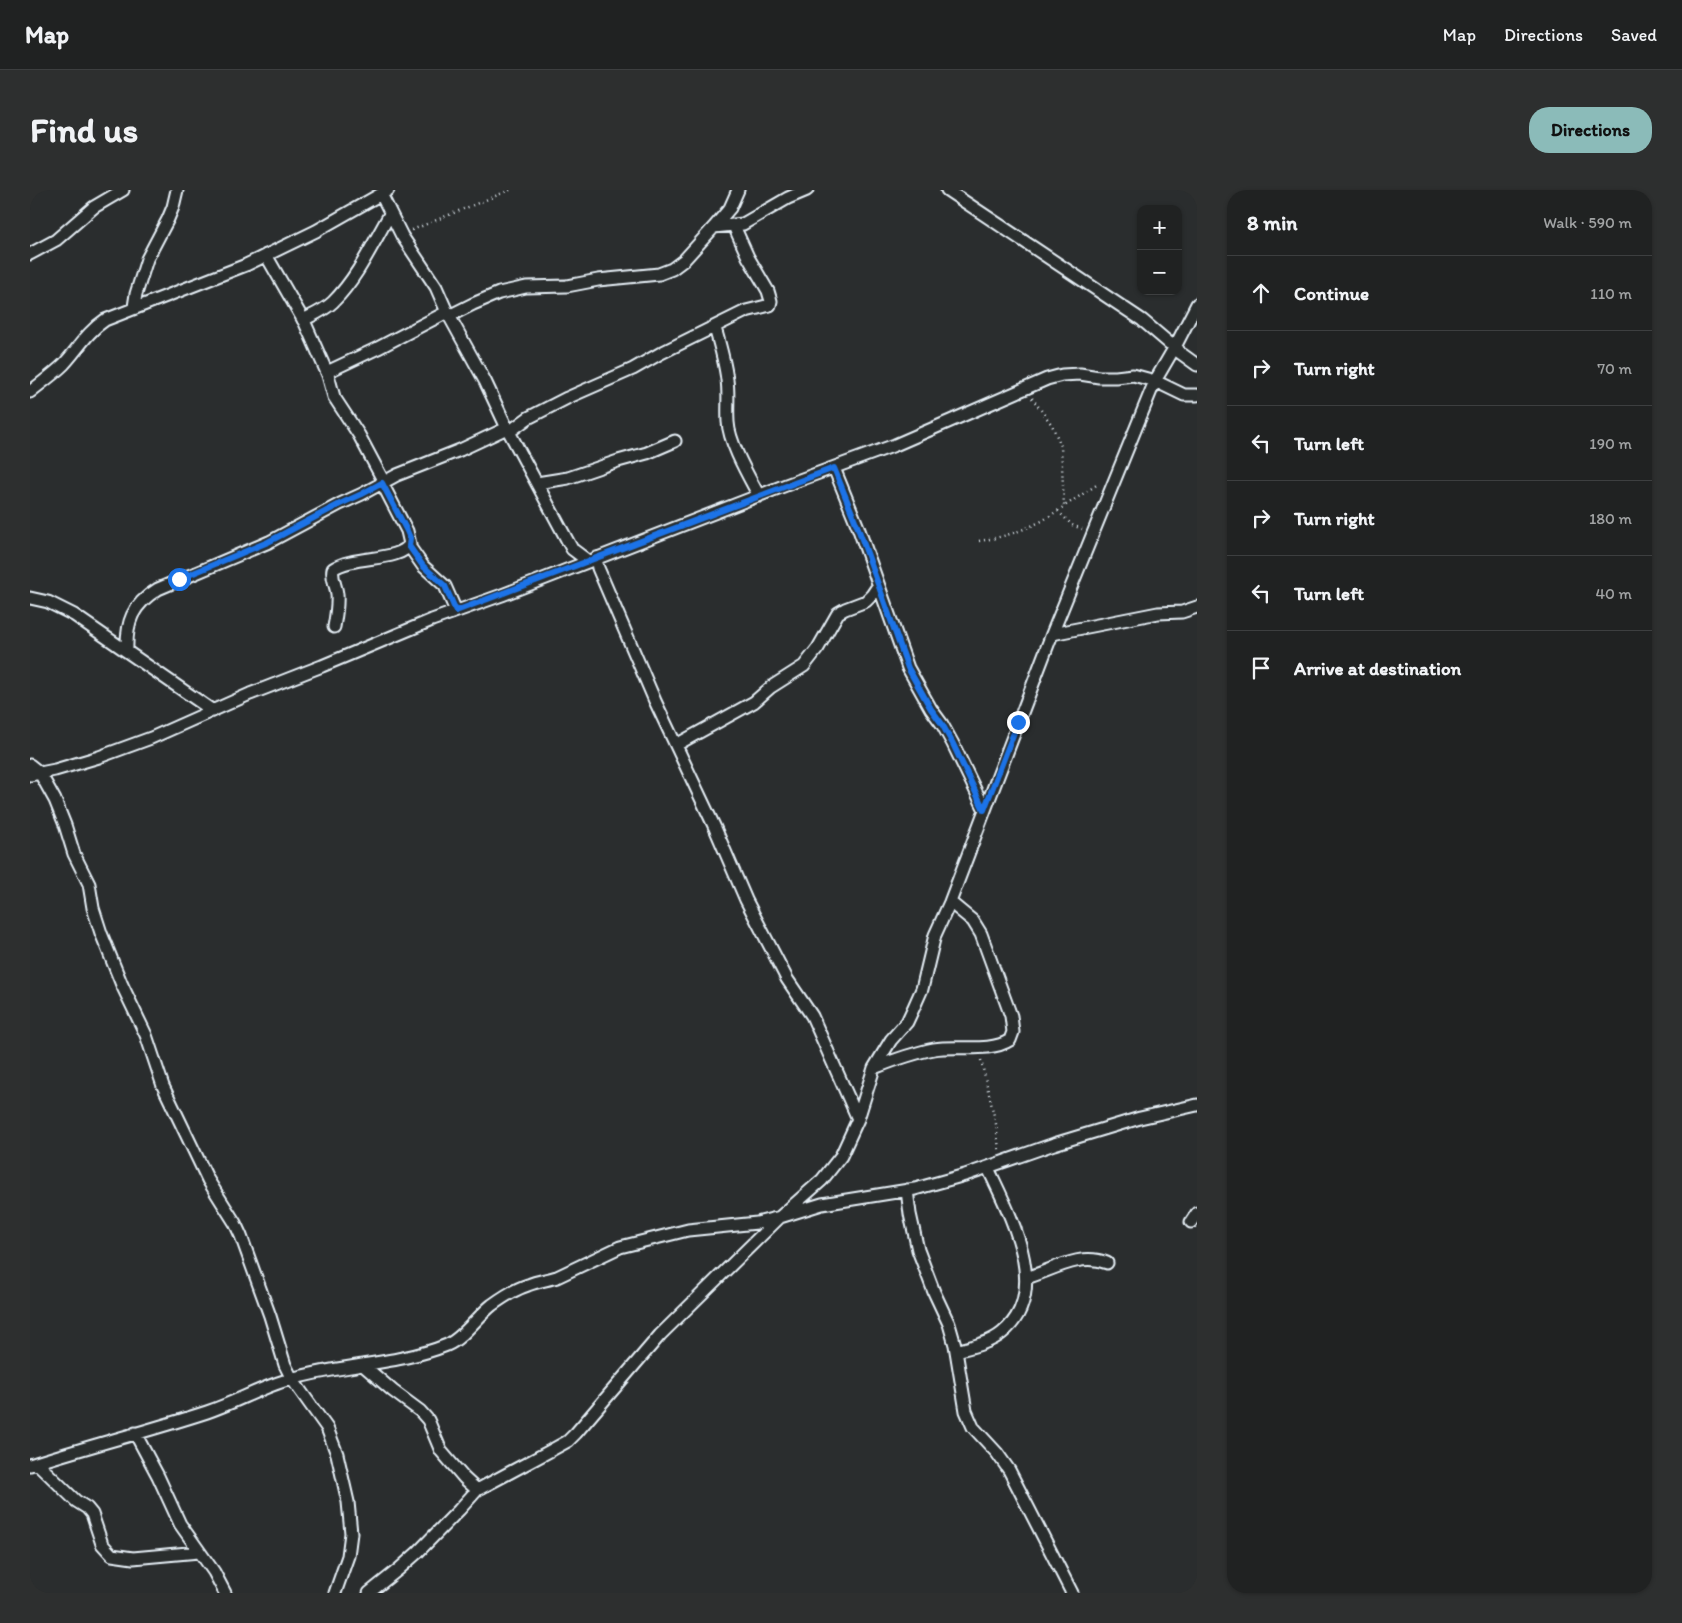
<!DOCTYPE html>
<html lang="en">
<head>
<meta charset="utf-8">
<style>
	:root { --surface:#202222; --page:#2d2f2f; --text:#f1f3f6; --muted:#a2a4a5; --line:#3d3f40; --accent:#8bbbb9 }
	body { margin:0; font-family:Itim,sans-serif; background:var(--page); color:var(--text) }
	.controls { position:absolute; right:15px; top:15px; display:grid; overflow:hidden; border-radius:10px; box-shadow:0 1px 4px #0004 }
	.controls button { width:45px; height:45px; display:grid; place-items:center; padding:0; border:0; border-bottom:1px solid var(--line); background:var(--surface); color:var(--text); font:25px sans-serif }
	.stop { position:absolute; width:15px; height:15px; margin:-11px; border:4px solid #1a73e8; border-radius:50%; background:#fff }
	.stop.end { background:#1a73e8; border-color:#fff; box-shadow:0 1px 5px #0008 }
	.list { margin:0; padding:0; list-style:none }
	h2 { display:flex; justify-content:space-between; align-items:center; height:65px; margin:0; padding:0 20px; font-size:21px }
	h2 small { font-size:16px; font-weight:400; color:var(--muted) }
	.list li { display:grid; grid-template-columns:32px 1fr auto; gap:15px; align-items:center; box-sizing:border-box; height:75px; padding:0 20px; border-top:1px solid var(--line) }
	.list b { display:block; font-size:19px; white-space:nowrap }
	.list em { font-size:16px; font-style:normal; color:var(--muted) }
	.icon { flex:none; width:28px; height:28px; fill:none; stroke:currentColor; stroke-width:2; stroke-linecap:round; stroke-linejoin:round }
	.map { position:relative; flex:none; width:1167px; height:1403px; overflow:hidden; border-radius:20px }
	header { display:flex; align-items:center; gap:30px; box-sizing:border-box; height:70px; padding:0 25px; background:var(--surface); border-bottom:1px solid var(--line) }
	header strong { font-size:24px }
	nav { display:flex; gap:28px; margin-inline-start:auto; font-size:18px }
	.intro { display:flex; align-items:center; justify-content:space-between; box-sizing:border-box; height:120px; padding:0 30px }
	h1 { margin:0; font-size:35px }
	.button { padding:12px 22px; border-radius:20px; background:var(--accent); color:#111; font-size:18px; font-weight:700 }
	main { display:flex; gap:30px; padding:0 30px }
	aside { flex:1; background:var(--surface); border-radius:20px; box-shadow:0 1px 4px #0004 }
	.map>svg:first-child { display:block }
</style>
</head>
<body>
<header>
<strong>Map</strong>
<nav><a>Map</a><a>Directions</a><a>Saved</a></nav>
</header>
<div class="intro"><h1>Find us</h1><a class="button">Directions</a></div>
<main>
<div class="map">
<svg width="1167" height="1403" viewBox="0 0 1167 1403">
	<rect width="100%" height="100%" fill="#2a2d2e"/>
	<filter id="ink" filterUnits="userSpaceOnUse"><feTurbulence type="fractalNoise" baseFrequency=".02" numOctaves="2"/><feDisplacementMap in="SourceGraphic" scale="10" xChannelSelector="R" yChannelSelector="G"/><feConvolveMatrix kernelMatrix="1 2 1 2 8 2 1 2 1" color-interpolation-filters="sRGB"/></filter>
	<g filter="url(#ink)">
		<g fill="none" stroke-linecap="round" stroke-linejoin="round">
			<g stroke="#e8f1f8" stroke-width="15">
				<path id="street" d="M917,0L1112,130L1139,153L1146,155L1149,162L1167,175
					M351,4L372,46L406,97L417,122L455,191L477,238L536,348L542,359L558,371
					M684,37L713,34L758,8L777,0
					M0,64L26,50L64,17L93,0
					M236,65L275,133L298,185L304,207L329,245L354,292
					M104,117L106,104L117,69L138,29L143,17L147,0
					M419,126L443,114L469,103L483,100L496,97L537,96L568,90L629,84L642,79L654,70L684,37L700,18L708,0
					M273,130C283,125 295,120 303,112C328,87 343,53 360,24
					M685,138C690,155 695,172 697,190C699,204 697,218 698,232C699,253 719,287 729,306
					M297,182L348,158L417,122
					M0,202C11,193 24,184 34,174C48,159 57,142 75,130L216,75L286,41L358,0
					M479,242L498,228L537,208L603,179L631,163L716,121L740,115L741,111L738,101L718,67L704,36
					M804,278L828,337L878,478L901,519L912,534L923,554L955,620
					M507,293L538,288L588,271L617,263L645,251
					M379,356L393,376L415,396L426,421
					M566,368L568,378L625,511L685,638L716,710L757,789L782,826L828,929
					M0,408L18,412L44,425L183,521
					M304,437C306,426 308,415 307,404C306,395 301,388 303,379C323,365 370,372 380,354L377,341L352,293
					M1022,444L1128,423L1152,422L1167,417
					M97,461C96,432 102,415 128,399L239,352L310,314L332,304L367,285L430,260L477,238
					M646,555L724,512L741,497L774,476L788,458L808,423L815,419L836,411L842,405L848,396
					M0,575L10,583L25,610L35,635L44,664L59,694L63,718L71,743L92,795L116,845L133,896L178,990L205,1033L211,1046L240,1126L255,1175L262,1189L297,1238L307,1264L318,1312L321,1343L318,1366L305,1403
					M0,585L25,580L69,567L121,548L220,504L292,476L402,430L472,405L756,295L865,255L1017,189L1032,185L1050,184L1069,187H1086L1103,185L1125,191L1154,205H1167
					M844,878C864,870 883,863 904,859C927,855 960,863 980,850L983,842L981,826L951,744L943,731L920,712
					M877,1000L880,1024L888,1060L904,1102L919,1134L925,1155L936,1221L943,1237L967,1263L979,1280L1042,1403
					M1161,1032L1167,1023
					M996,1088C1023,1080 1050,1062 1077,1073
					M926,1161C941,1157 960,1153 972,1143C1023,1102 979,1023 958,978
					M333,1175L363,1201L390,1221L398,1230L411,1261L434,1288L447,1300
					M105,1243L128,1286L150,1334L184,1382L195,1403
					M7,1273L46,1311L57,1318L62,1324L72,1354L82,1365L103,1368L169,1362
					M0,1275C59,1256 119,1241 177,1222C204,1213 228,1199 254,1191C307,1174 365,1176 417,1155C432,1149 448,1126 462,1115C473,1107 485,1099 498,1095C507,1091 517,1090 527,1087L590,1057L658,1040L727,1033L750,1027L792,1014L885,999L935,985L1024,954L1110,928L1167,915
					M339,1403L369,1379L388,1362L429,1320L447,1300L518,1262L538,1251L546,1243L630,1145L750,1027L792,990L811,966L828,929L844,878L861,850L877,832L884,817L892,799L905,745L920,712L1022,444L1125,191L1146,155L1167,114"/>
			</g>
			<path stroke="#e8f1f8" stroke-width="2.5" stroke-dasharray="1 4" stroke-linecap="butt" d="M382,40L480,0
				M1002,208L1022,235L1031,256L1034,316
				M1028,321L1042,335L1052,339
				M949,351C974,347 989,342 1012,331L1068,294
				M951,870L966,934L969,960"/>
			<use href="#street" stroke="#2a2d2e" stroke-width="11"/>
		</g>
	</g>
	<g fill="none" stroke-linecap="round" stroke-linejoin="round" filter="url(#ink)">
		<path stroke="#1a73e8" stroke-width="6" d="M149,389L238,352L310,314L332,304L352,293L377,341L380,348L379,356L393,376L415,396L426,421L804,278L828,338L878,478L901,519L912,534L923,554L954,620L988,532"/>
	</g>
</svg>
<div class="controls">
<button>+</button>
<button>−</button>
</div>
<div class="stop" style="left:149px;top:389px"></div>
<div class="stop end" style="left:988px;top:532px"></div>
</div>
<aside>
<h2>8 min<small>Walk · 590 m</small></h2>
<ul class="list">
<li><svg class="icon" aria-label="ahead" viewBox="0 0 24 24"><path d="M12 20V5M6 11l6-6 6 6"/></svg><div><b>Continue</b></div><em>110 m</em></li>
<li><svg class="icon" aria-label="right" viewBox="0 0 24 24"><path d="M7 20v-9h11M14 6l5 5-5 5"/></svg><div><b>Turn right</b></div><em>70 m</em></li>
<li><svg class="icon" aria-label="left" viewBox="0 0 24 24"><path d="M17 20v-9H6M10 6l-5 5 5 5"/></svg><div><b>Turn left</b></div><em>190 m</em></li>
<li><svg class="icon" aria-label="right" viewBox="0 0 24 24"><path d="M7 20v-9h11M14 6l5 5-5 5"/></svg><div><b>Turn right</b></div><em>180 m</em></li>
<li><svg class="icon" aria-label="left" viewBox="0 0 24 24"><path d="M17 20v-9H6M10 6l-5 5 5 5"/></svg><div><b>Turn left</b></div><em>40 m</em></li>
<li><svg class="icon" aria-label="arrive" viewBox="0 0 24 24"><path d="M6 21V4h12l-3 4 3 4H6"/></svg><div><b>Arrive at destination</b></div></li>
</ul>
</aside>
</main>
</body>
</html>
